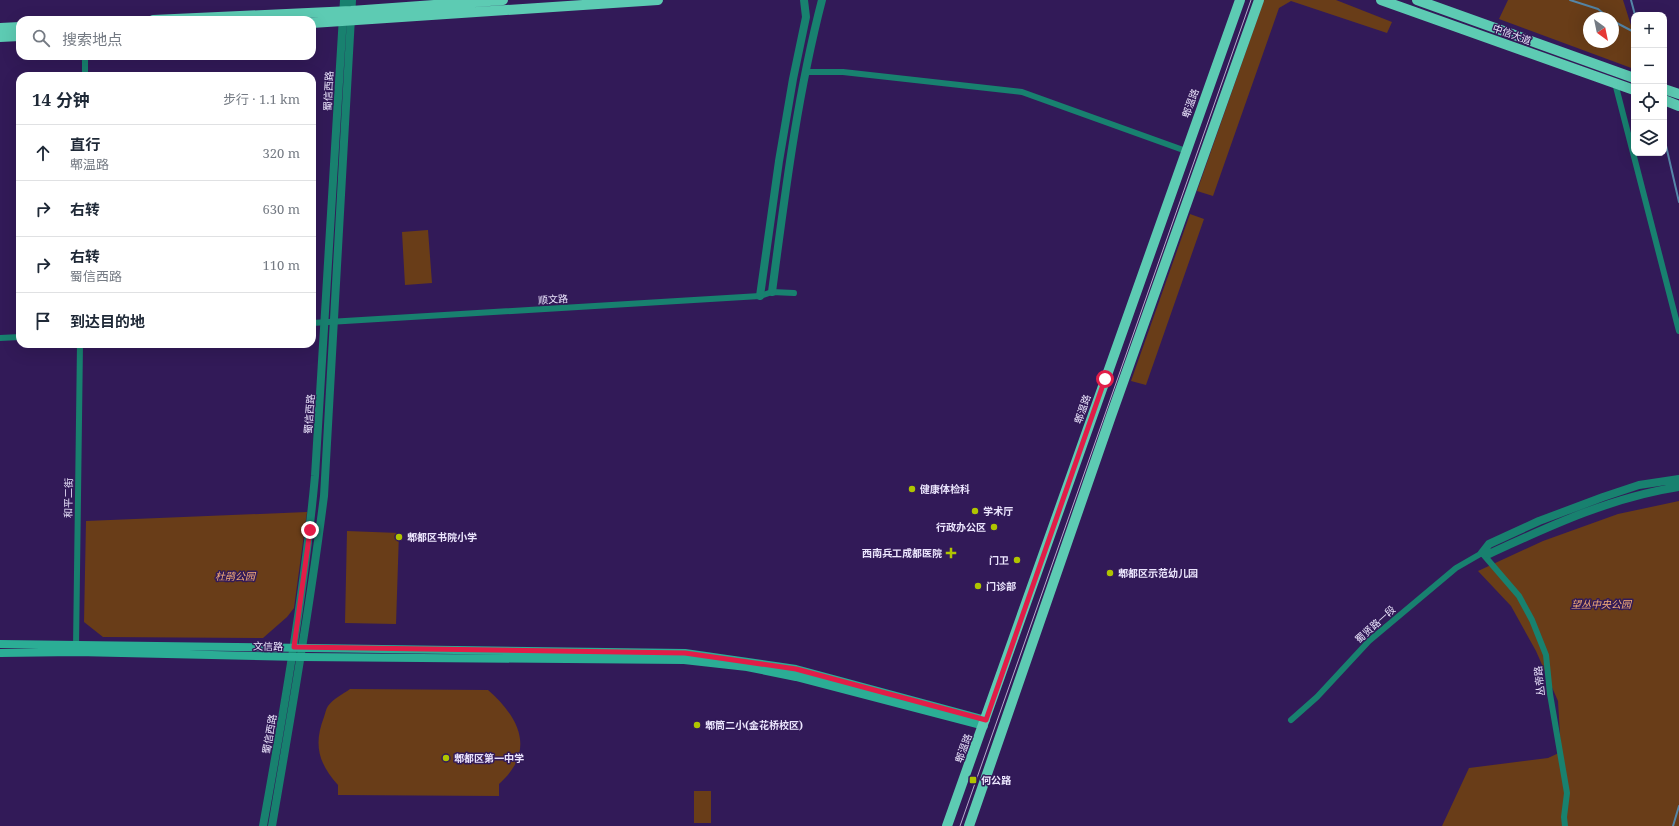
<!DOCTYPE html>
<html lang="zh">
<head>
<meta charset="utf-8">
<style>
	:root { --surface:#fff; --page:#f6f6f7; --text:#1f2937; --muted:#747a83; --line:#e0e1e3 }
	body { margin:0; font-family:"Noto Serif","Noto Sans SC",serif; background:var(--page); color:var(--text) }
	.controls { position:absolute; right:12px; top:12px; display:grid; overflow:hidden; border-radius:8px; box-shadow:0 4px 16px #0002 }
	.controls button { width:36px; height:36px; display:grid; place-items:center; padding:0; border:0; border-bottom:1px solid var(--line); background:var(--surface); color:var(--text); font:20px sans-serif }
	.compass { position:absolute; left:1583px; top:12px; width:36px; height:36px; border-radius:50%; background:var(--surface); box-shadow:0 4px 16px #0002; rotate:147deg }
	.stop { position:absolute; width:12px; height:12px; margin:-9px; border:3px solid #e11d48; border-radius:50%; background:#fff }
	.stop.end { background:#e11d48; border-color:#fff; box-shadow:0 1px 4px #0008 }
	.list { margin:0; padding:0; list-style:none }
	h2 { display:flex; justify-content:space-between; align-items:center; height:52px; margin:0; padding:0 16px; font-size:17px }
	h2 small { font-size:13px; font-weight:400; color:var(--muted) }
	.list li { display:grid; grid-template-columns:26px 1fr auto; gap:12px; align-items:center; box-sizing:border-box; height:56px; padding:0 16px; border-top:1px solid var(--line) }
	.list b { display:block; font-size:15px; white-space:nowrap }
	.list p { margin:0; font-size:13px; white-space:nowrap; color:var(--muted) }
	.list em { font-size:13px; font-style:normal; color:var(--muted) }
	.icon { flex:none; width:22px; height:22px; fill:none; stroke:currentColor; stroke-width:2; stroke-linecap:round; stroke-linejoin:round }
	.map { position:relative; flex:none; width:1679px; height:826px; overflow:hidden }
	.search { position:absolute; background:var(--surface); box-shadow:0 4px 16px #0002; left:16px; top:16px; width:300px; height:44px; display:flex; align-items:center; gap:10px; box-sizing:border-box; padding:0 14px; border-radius:12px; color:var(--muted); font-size:15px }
	.panel { position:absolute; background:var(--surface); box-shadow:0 4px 16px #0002; left:16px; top:72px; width:300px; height:276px; border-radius:12px }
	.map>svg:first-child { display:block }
</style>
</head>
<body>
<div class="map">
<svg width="1679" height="826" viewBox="0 0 1679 826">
	<rect width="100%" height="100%" fill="#321a58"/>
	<path fill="#693d18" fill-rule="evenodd" d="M1264,0H1336L1392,22L1387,33L1291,1L1279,8L1213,196L1197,191Z
		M1508,0H1623L1634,35V69L1499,19ZM1589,18H1613V42H1589Z
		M1190,214L1204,219L1146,385L1131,381Z
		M428,230L432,283L405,285L402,232Z
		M1679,501V826H1442L1469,768L1548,758L1561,752L1558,701L1536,651L1511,606L1478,571L1543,541L1618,514Z
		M307,512L294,608L287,617L263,638L103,637L84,622L86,521Z
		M347,531L399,533L396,624L345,623Z
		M350,689L488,690C520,718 536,751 499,784V796L338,795V785C319,764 313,745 324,717C325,714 326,709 328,706C333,699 343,694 350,689Z
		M694,791H711V823H694Z"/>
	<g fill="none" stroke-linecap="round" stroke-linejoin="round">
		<path stroke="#5586a7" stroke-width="2" d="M1570,0L1598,9L1609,18
			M1631,0L1635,15
			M1613,21L1634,32
			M1664,137L1679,202
			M1673,826L1679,806"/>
		<path stroke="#18816f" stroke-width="6" d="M805,72H843L1022,92L1186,151
			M85,76V56
			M1615,83L1679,331
			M312,323L760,296L772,292L794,293
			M0,338L20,337
			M76,648L80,344
			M1291,720L1317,697L1369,641L1456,568L1482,553L1519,596L1532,620L1546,655L1550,694L1567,793L1564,817L1565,826"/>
		<path stroke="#18816f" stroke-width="8" d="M772,292C785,194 797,96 822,0
			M760,296L779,161L793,79L806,17L804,0
			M1679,479L1639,485L1603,497L1539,521L1489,544L1482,553L1489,554C1550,526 1612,497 1679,487
			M263,826C284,710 304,594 315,476L344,0
			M272,826C291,716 310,606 324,496L352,0"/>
		<path stroke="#2bad95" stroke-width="8" d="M0,644L685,653L796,669L986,720
			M0,653L77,652L301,657L684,660L747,667L796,677L984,726"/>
		<path stroke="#5dcbb3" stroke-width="10" d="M1381,0L1634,90
			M1417,0L1634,78
			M153,20L351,11L503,0
			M312,23L658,0
			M0,28L20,27
			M0,37L20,36
			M1664,89L1679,94
			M1664,100L1679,106
			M947,826L1240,0
			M969,826L1111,416L1259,0"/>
		<path stroke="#b6aacd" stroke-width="1" d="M960,826L1251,0"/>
	</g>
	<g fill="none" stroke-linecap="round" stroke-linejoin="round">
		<path stroke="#e11d48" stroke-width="5" d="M310,530L294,647L685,653L796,669L986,720L1105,379"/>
	</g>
	<g fill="#b0c500" stroke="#321a58" stroke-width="1.5">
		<circle cx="912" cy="489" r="4"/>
		<circle cx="975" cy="511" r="4"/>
		<circle cx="994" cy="527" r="4"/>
		<circle cx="399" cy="537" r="4"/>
		<path d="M949 547h4v4h4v4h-4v4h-4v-4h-4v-4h4z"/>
		<circle cx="1017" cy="560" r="4"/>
		<circle cx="1110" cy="573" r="4"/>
		<circle cx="978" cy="586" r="4"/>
		<circle cx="697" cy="725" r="4"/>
		<circle cx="446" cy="758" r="4"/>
		<rect x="969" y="776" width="8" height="8" rx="2"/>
	</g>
	<g text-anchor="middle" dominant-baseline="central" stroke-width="3" stroke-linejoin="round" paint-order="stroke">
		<g font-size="10" fill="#ebe5fd" stroke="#321a58">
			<text transform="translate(1512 34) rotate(20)">中信大道</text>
			<text transform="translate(328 91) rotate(-87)">蜀信西路</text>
			<text transform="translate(1190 103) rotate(-70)">郫温路</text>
			<text transform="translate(553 299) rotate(-4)">顺文路</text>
			<text transform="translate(1082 409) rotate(-71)">郫温路</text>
			<text transform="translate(309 414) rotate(-86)">蜀信西路</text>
			<text transform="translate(68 498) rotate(-89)">和平二街</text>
			<text transform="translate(1375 624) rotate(-42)">蜀贤路一段</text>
			<text transform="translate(268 646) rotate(1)">文信路</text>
			<text transform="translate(1539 681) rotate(-96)">丛帝路</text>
			<text transform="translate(269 734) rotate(-80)">蜀信西路</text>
			<text transform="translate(963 748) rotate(-70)">郫温路</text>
		</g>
		<g font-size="10" font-weight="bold" fill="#ebe5fd" stroke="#321a58" text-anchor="start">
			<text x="920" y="489">健康体检科</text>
			<text x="983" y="511">学术厅</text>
			<text x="986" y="527" text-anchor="end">行政办公区</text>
			<text x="407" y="537">郫都区书院小学</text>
			<text x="942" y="553" text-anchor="end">西南兵工成都医院</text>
			<text x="1009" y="560" text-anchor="end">门卫</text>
			<text x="1118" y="573">郫都区示范幼儿园</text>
			<text x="986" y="586">门诊部</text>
			<text x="705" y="725">郫筒二小(金花桥校区)</text>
			<text x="454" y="758">郫都区第一中学</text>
			<text x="981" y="780">何公路</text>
		</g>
		<g font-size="10" font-style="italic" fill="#f5ad78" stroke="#321a58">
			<text x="235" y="576">杜鹃公园</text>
			<text x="1601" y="604">望丛中央公园</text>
		</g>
	</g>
</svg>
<div class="controls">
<button>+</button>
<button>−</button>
<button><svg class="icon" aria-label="locate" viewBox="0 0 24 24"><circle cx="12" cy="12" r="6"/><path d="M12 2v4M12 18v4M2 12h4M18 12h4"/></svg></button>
<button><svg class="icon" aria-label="layers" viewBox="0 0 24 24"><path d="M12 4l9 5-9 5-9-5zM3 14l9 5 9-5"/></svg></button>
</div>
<svg class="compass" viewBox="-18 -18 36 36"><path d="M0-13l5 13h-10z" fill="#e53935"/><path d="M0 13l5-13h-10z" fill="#747a83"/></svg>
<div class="stop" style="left:1105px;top:379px"></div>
<div class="stop end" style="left:310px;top:530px"></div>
<div class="search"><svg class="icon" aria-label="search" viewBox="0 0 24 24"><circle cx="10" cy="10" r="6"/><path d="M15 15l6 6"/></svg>搜索地点</div>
<section class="panel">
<h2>14 分钟<small>步行 · 1.1 km</small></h2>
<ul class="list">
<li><svg class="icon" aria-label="ahead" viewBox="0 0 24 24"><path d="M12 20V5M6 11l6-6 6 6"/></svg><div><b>直行</b><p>郫温路</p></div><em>320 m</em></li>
<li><svg class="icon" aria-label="right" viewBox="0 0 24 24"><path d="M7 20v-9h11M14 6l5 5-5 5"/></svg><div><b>右转</b></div><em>630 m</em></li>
<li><svg class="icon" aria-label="right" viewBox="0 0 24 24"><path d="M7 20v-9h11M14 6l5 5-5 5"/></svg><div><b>右转</b><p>蜀信西路</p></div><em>110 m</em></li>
<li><svg class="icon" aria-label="arrive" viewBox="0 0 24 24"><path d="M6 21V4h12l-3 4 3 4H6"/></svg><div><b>到达目的地</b></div></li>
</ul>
</section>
</div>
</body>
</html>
